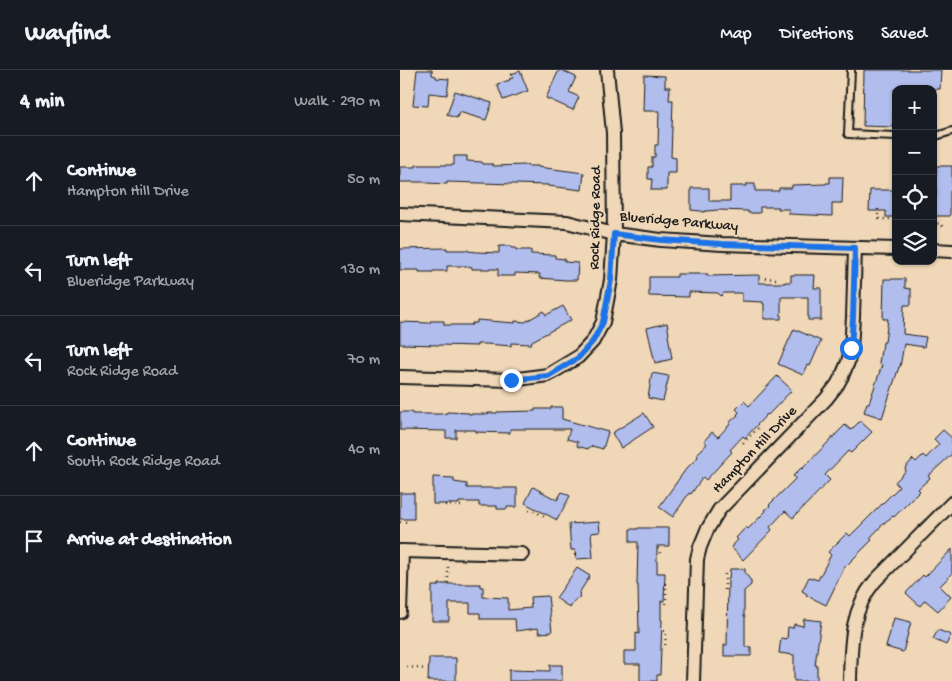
<!DOCTYPE html>
<html lang="en">
<head>
<meta charset="utf-8">
<style>
	:root { --surface:#171b24; --page:#20242c; --text:#f1f3f6; --muted:#9ea1a6; --line:#363941 }
	body { margin:0; font-family:"Gochi Hand",sans-serif; background:var(--page); color:var(--text) }
	.controls { position:absolute; right:15px; top:15px; display:grid; overflow:hidden; border-radius:10px; box-shadow:0 1px 4px #0004 }
	.controls button { width:45px; height:45px; display:grid; place-items:center; padding:0; border:0; border-bottom:1px solid var(--line); background:var(--surface); color:var(--text); font:25px sans-serif }
	.stop { position:absolute; width:15px; height:15px; margin:-11px; border:4px solid #1a73e8; border-radius:50%; background:#fff }
	.stop.end { background:#1a73e8; border-color:#fff; box-shadow:0 1px 5px #0008 }
	.list { margin:0; padding:0; list-style:none }
	h2 { display:flex; justify-content:space-between; align-items:center; height:65px; margin:0; padding:0 20px; font-size:21px }
	h2 small { font-size:16px; font-weight:400; color:var(--muted) }
	.list li { display:grid; grid-template-columns:32px 1fr auto; gap:15px; align-items:center; box-sizing:border-box; height:90px; padding:0 20px; border-top:1px solid var(--line) }
	.list b { display:block; font-size:19px; white-space:nowrap }
	.list p { margin:0; font-size:16px; white-space:nowrap; color:var(--muted) }
	.list em { font-size:16px; font-style:normal; color:var(--muted) }
	.icon { flex:none; width:28px; height:28px; fill:none; stroke:currentColor; stroke-width:2; stroke-linecap:round; stroke-linejoin:round }
	.map { position:relative; flex:none; width:552px; height:611px; overflow:hidden }
	header { display:flex; align-items:center; gap:30px; box-sizing:border-box; height:70px; padding:0 25px; background:var(--surface); border-bottom:1px solid var(--line) }
	header strong { font-size:24px }
	nav { display:flex; gap:28px; margin-inline-start:auto; font-size:18px }
	main { display:flex }
	aside { flex:1; background:var(--surface) }
	.map>svg:first-child { display:block }
</style>
</head>
<body>
<header>
<strong>Wayfind</strong>
<nav><a>Map</a><a>Directions</a><a>Saved</a></nav>
</header>
<main>
<aside>
<h2>4 min<small>Walk · 290 m</small></h2>
<ul class="list">
<li><svg class="icon" aria-label="ahead" viewBox="0 0 24 24"><path d="M12 20V5M6 11l6-6 6 6"/></svg><div><b>Continue</b><p>Hampton Hill Drive</p></div><em>50 m</em></li>
<li><svg class="icon" aria-label="left" viewBox="0 0 24 24"><path d="M17 20v-9H6M10 6l-5 5 5 5"/></svg><div><b>Turn left</b><p>Blueridge Parkway</p></div><em>130 m</em></li>
<li><svg class="icon" aria-label="left" viewBox="0 0 24 24"><path d="M17 20v-9H6M10 6l-5 5 5 5"/></svg><div><b>Turn left</b><p>Rock Ridge Road</p></div><em>70 m</em></li>
<li><svg class="icon" aria-label="ahead" viewBox="0 0 24 24"><path d="M12 20V5M6 11l6-6 6 6"/></svg><div><b>Continue</b><p>South Rock Ridge Road</p></div><em>40 m</em></li>
<li><svg class="icon" aria-label="arrive" viewBox="0 0 24 24"><path d="M6 21V4h12l-3 4 3 4H6"/></svg><div><b>Arrive at destination</b></div></li>
</ul>
</aside>
<div class="map">
<svg width="552" height="611" viewBox="0 0 552 611">
	<rect width="100%" height="100%" fill="#efd7b7"/>
	<filter id="ink" filterUnits="userSpaceOnUse"><feTurbulence type="fractalNoise" baseFrequency=".02" numOctaves="2"/><feDisplacementMap in="SourceGraphic" scale="10" xChannelSelector="R" yChannelSelector="G"/><feConvolveMatrix kernelMatrix="1 2 1 2 8 2 1 2 1" color-interpolation-filters="sRGB"/></filter>
	<g filter="url(#ink)">
		<path fill="#b1bded" stroke="#1c1c1c" d="M17,0H32V5L36,6V8L49,9L47,25L29,23L28,36L13,35Z
			M159,0H161L176,7L169,22L179,27L173,40L146,28Z
			M464,0H541L540,19H494L493,57L463,56Z
			M120,1L128,21L103,30L97,14L110,10L109,9L113,8L111,4Z
			M244,5L265,6V17H270L269,30H273L271,87L276,88V103H267V120H251L252,109H248V97H252V87H255V75H258L259,41H243Z
			M55,21L92,33L86,50L59,42L57,48L47,45Z
			M54,86H67V91L82,92L83,94H93V96L127,95V96H138V97L184,103L182,120L148,116V115L47,112V114L27,113V112H0V97H16V95H54Z
			M536,96H552V121H550V146H533V127H536Z
			M430,107H443L442,133H432V146L389,144V139H378L379,137H360V143H348V141L318,140L306,141L303,142L301,141L291,140V118H309V131H330V116H346V114H355V121H379V118H392V115L426,114V113H430Z
			M470,120H496V147H486V141H469Z
			M99,176H111V178H116V180H131V184L155,185V188L165,189V192L178,193L177,210H166L139,208L140,204L115,203V206H98V199H72V197L66,196H47V201H33V202H19V200H0V179L47,178V180H68V181L77,182L99,183Z
			M277,204H308L307,206L359,205V213H385V212H391V205H415L414,218H421V250H408V227H381V249H364V234H363V232L342,231V223H324L321,226L318,223L289,222V227L249,226V207H277Z
			M484,209H505V218L511,219V235H504L503,264L526,267L524,277L504,274L500,297H499L482,348L464,342L467,333H469L482,295L479,294L481,280H482L483,272H485L488,249H483Z
			M163,236L171,250L132,271L131,274L111,273V276L87,274H77V276L0,274V252L30,253V251H44V255H72V253H77V250L115,253V251L125,252L144,241L146,245Z
			M267,253L269,264L268,265L272,289L255,293L247,258Z
			M394,259L421,271L410,296L408,295L403,305L378,294Z
			M252,303L269,306L263,331L248,328Z
			M377,306L392,320L368,345L367,344L345,368L343,366L330,380L332,382L306,410L303,407L291,424L289,423L273,447L259,437L286,399L298,387L297,384L307,374L304,371L312,362L318,367L330,354V352L338,345H337L339,342L336,339L344,331L349,336Z
			M151,337H162V349L208,362L203,379L192,376L191,377H189L188,379L177,376L178,372L167,369L170,359H110V363L76,362V360H56V368H46V361L0,360V342H12V344H41L47,343V342L69,343V344H88V343H97V342L135,341V339H151Z
			M244,343L253,357L221,378L212,363Z
			M460,351L472,362L451,383L448,381L425,405L430,410L393,448L385,441L370,457L372,460L343,490L331,477L338,470L336,468L346,457L348,459L366,441L365,440L370,436L369,435L396,408L393,406L401,398L402,399L445,355L451,360Z
			M543,360L552,368V384L528,406L530,408L518,419L520,421L494,447L493,446L485,452L470,468L472,470L444,498L426,535L406,525L407,524L402,521L409,507L418,510L431,485L428,482L447,463L450,466L499,417L495,412L503,404L506,400L505,398L513,389L516,392L523,385L526,388L539,374L534,369Z
			M33,407L54,408V412L67,414V418H117V437H107V439H97V436H79V432H59V434H33Z
			M133,417L157,430L162,422L170,426L157,450L125,433Z
			M0,423H14V449H0Z
			M199,452L200,462L191,463L193,488L176,489L175,480H171L169,454Z
			M238,458H269V476H257V503H265L264,531H261V550H262L260,605H257V611H240V594H224V581H236V563L239,564L238,515H237L238,472H230V459H238Z
			M552,479V504L540,516L551,527L538,541L525,530L520,536L506,523L523,505L525,507Z
			M177,498L190,506L179,523L180,528L176,529L170,538L156,528Z
			M330,499H345V503L351,511V515L344,521V546H345V577H351V586H324V575H327L328,509H329Z
			M39,514H80V517H83V527L108,528V540L131,538L130,527L148,526L152,562L139,563L138,558L116,561L115,549H80V543H70V533H49V551H32V516H39Z
			M494,548L511,552L503,582L486,577Z
			M404,549L421,551L415,595H417V611H394V585L379,583L381,568L387,569L388,557L393,558L394,554L403,556Z
			M538,560L551,565L546,575L533,569Z
			M29,588H56V611H28Z
			M150,595H162V611H109V600L150,601Z"/>
		<g fill="none" stroke-linecap="round" stroke-linejoin="round">
			<g stroke="#1c1c1c" stroke-width="10">
				<path id="service" d="M451,0L448,64L496,66
					M533,67L552,61"/>
			</g>
			<g stroke="#1c1c1c" stroke-width="16">
				<path id="minor" d="M0,144L167,152L214,164L261,170L322,174L496,179
					M533,180L552,181
					M0,307L111,310L148,305L178,287L193,271L203,252L211,210L214,164L213,63L207,0
					M0,481L122,484
					M0,542L2,481
					M293,611L297,489L300,477L307,460L319,440L426,329L437,315L442,306L448,292L451,279L453,247L455,178
					M450,611C451,574 450,541 475,511L552,433"/>
			</g>
			<path stroke="#1c1c1c" stroke-width="2.5" stroke-dasharray="1 4" stroke-linecap="butt" d="M478,139V147L479,149H492
				M533,151L544,157
				M360,208L378,209
				M343,373L358,358L357,357
				M45,435L63,436
				M129,440L134,441L146,447
				M0,452H6V450
				M258,478L260,480V487
				M325,504V520H327
				M48,513V495
				M265,514H266V536
				M264,561H266L265,578
				M7,597L27,599"/>
			<use href="#service" stroke="#efd7b7" stroke-width="6"/>
			<use href="#minor" stroke="#efd7b7" stroke-width="12"/>
		</g>
	</g>
	<g fill="none" stroke-linecap="round" stroke-linejoin="round" filter="url(#ink)">
		<path stroke="#1a73e8" stroke-width="6" d="M111,310L148,306L178,288L193,271L203,252L211,210L214,164L261,170L322,174L455,178L453,248L451,278"/>
	</g>
	<g text-anchor="middle" dominant-baseline="central" stroke-width="4" stroke-linejoin="round" paint-order="stroke">
		<g font-size="15" fill="#1c1c1c" stroke="#efd7b7">
			<text transform="translate(196 148) rotate(-89)">Rock Ridge Road</text>
			<text transform="translate(279 152) rotate(5)">Blueridge Parkway</text>
			<text transform="translate(355 380) rotate(-46)">Hampton Hill Drive</text>
		</g>
	</g>
</svg>
<div class="controls">
<button>+</button>
<button>−</button>
<button><svg class="icon" aria-label="locate" viewBox="0 0 24 24"><circle cx="12" cy="12" r="6"/><path d="M12 2v4M12 18v4M2 12h4M18 12h4"/></svg></button>
<button><svg class="icon" aria-label="layers" viewBox="0 0 24 24"><path d="M12 4l9 5-9 5-9-5zM3 14l9 5 9-5"/></svg></button>
</div>
<div class="stop" style="left:451px;top:278px"></div>
<div class="stop end" style="left:111px;top:310px"></div>
</div>
</main>
</body>
</html>
